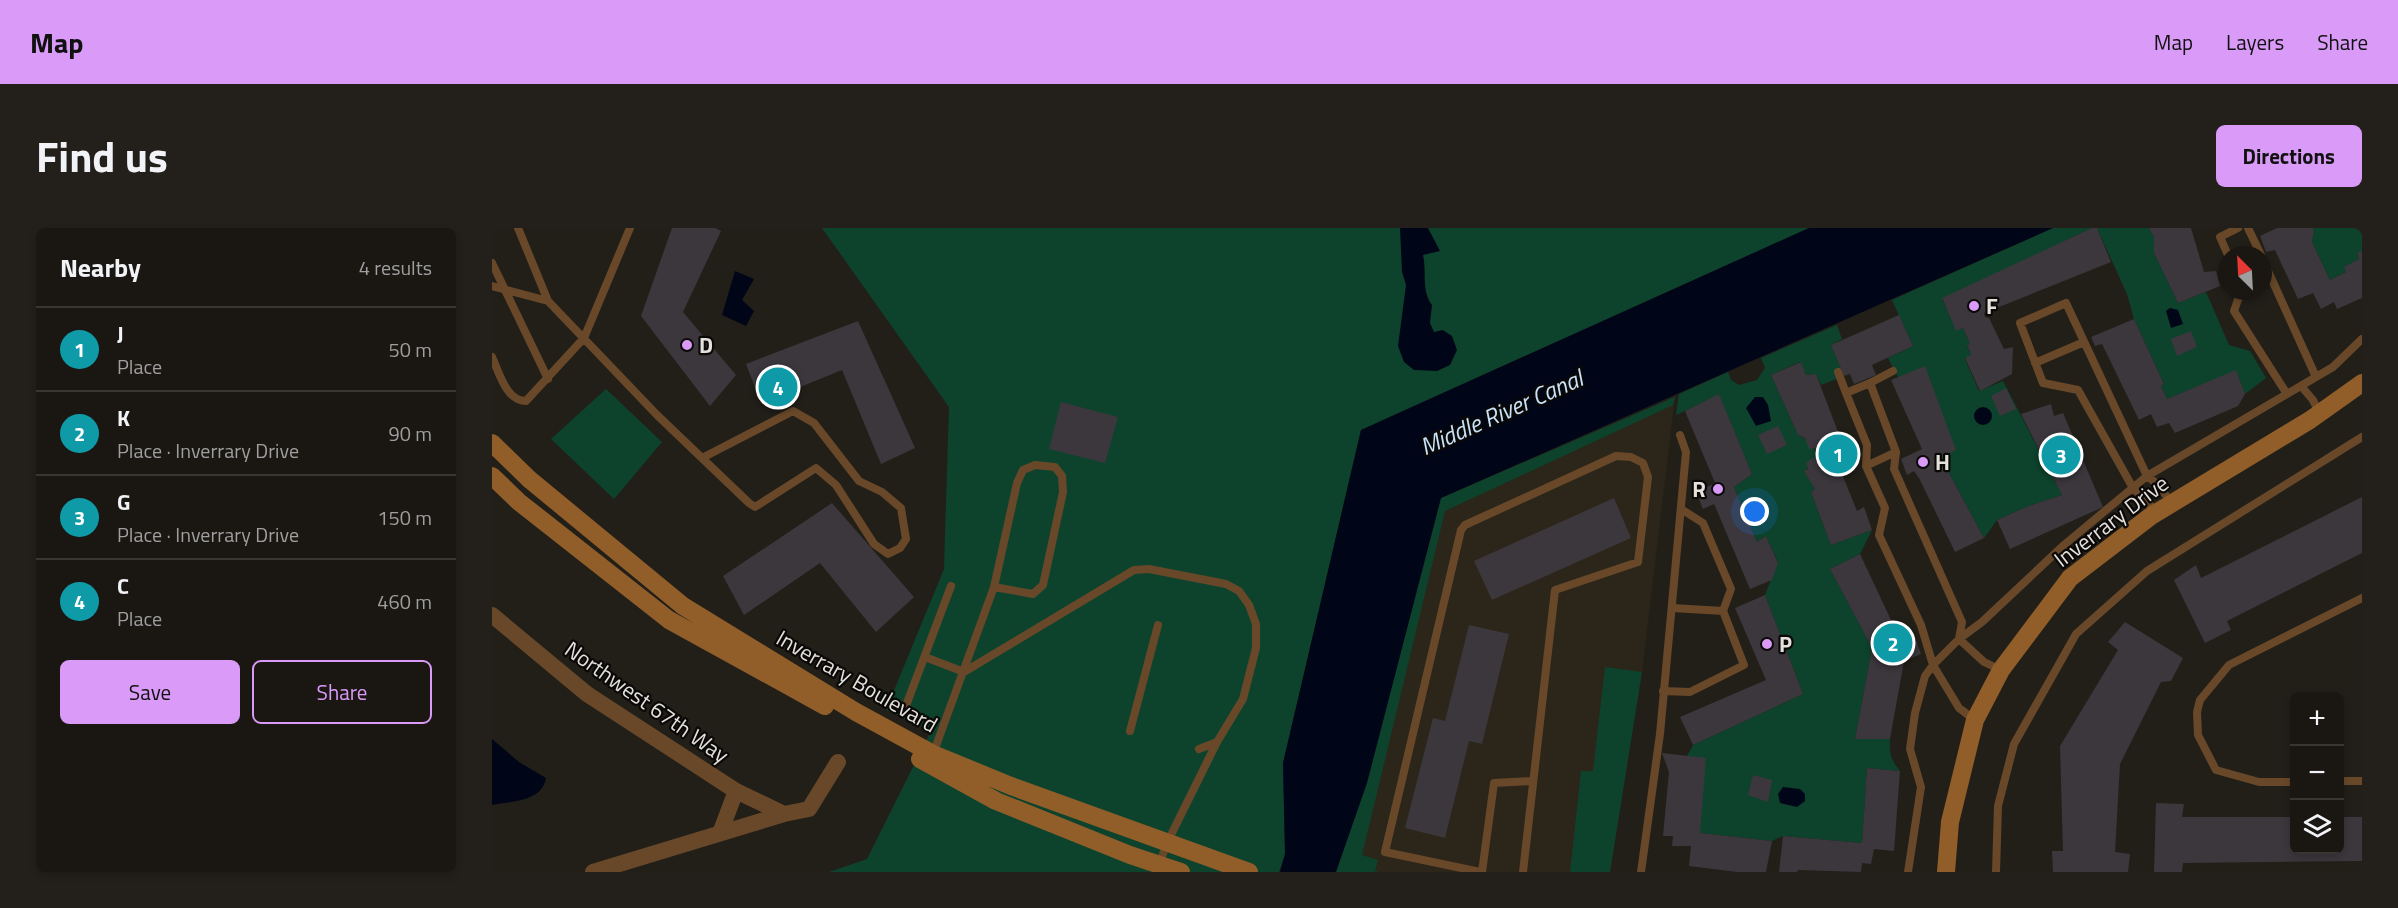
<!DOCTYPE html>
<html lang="en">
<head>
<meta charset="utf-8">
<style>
	:root { --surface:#1a1713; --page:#23201c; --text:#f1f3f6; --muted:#9f9fa0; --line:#383633; --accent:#da9af7 }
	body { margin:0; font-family:"Titillium Web",sans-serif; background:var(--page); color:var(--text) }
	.controls { position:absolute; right:18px; bottom:18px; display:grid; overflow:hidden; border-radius:9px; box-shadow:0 3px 9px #0003 }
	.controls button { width:54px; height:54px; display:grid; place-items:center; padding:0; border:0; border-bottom:2px solid var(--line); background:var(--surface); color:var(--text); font:30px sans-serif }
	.compass { position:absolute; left:1726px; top:18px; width:54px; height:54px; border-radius:50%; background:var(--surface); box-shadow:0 3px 9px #0003; rotate:336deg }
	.you { position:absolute; left:1263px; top:284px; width:21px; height:21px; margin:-15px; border:4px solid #fff; border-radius:50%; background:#1a73e8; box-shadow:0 0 0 9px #1a73e833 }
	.badge { display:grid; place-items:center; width:39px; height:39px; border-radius:50%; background:var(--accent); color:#fff; font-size:20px; font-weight:700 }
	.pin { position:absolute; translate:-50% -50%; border:3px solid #fff; box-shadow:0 2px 6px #0006 }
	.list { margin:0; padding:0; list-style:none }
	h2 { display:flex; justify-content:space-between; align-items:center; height:78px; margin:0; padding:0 24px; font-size:26px }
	h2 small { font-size:20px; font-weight:400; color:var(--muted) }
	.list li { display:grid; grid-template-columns:39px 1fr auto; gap:18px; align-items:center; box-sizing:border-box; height:84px; padding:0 24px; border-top:2px solid var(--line) }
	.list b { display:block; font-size:22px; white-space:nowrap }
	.list p { margin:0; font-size:20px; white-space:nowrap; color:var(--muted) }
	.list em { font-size:20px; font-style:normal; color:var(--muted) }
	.actions { display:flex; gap:12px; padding:18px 24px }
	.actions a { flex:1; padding:14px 0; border:2px solid var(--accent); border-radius:9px; text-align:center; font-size:21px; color:var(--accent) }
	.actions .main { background:var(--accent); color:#111 }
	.icon { flex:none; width:33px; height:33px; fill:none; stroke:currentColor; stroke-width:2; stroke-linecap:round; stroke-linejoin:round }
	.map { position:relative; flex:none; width:1870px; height:644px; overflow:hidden; border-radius:9px }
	header { display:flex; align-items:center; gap:36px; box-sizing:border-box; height:84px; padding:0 30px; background:var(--accent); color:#111 }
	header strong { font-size:28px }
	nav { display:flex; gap:33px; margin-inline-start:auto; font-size:21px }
	.intro { display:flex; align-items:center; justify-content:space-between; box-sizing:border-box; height:144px; padding:0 36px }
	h1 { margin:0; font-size:42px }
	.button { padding:15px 27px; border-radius:9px; background:var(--accent); color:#111; font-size:21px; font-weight:700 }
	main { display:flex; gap:36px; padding:0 36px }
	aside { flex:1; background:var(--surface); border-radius:9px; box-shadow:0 3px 9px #0003 }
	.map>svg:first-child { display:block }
</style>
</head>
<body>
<header>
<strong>Map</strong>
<nav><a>Map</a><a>Layers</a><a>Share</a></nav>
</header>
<div class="intro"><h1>Find us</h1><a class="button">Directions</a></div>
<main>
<aside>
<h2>Nearby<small>4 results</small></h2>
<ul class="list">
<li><span class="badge" style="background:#0f9aa8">1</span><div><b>J</b><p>Place</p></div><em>50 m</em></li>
<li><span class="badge" style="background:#0f9aa8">2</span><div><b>K</b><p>Place · Inverrary Drive</p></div><em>90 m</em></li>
<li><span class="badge" style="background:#0f9aa8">3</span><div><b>G</b><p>Place · Inverrary Drive</p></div><em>150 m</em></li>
<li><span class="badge" style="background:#0f9aa8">4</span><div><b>C</b><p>Place</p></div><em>460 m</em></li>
</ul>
<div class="actions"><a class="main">Save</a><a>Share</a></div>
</aside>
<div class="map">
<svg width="1870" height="644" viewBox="0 0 1870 644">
	<rect width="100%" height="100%" fill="#221f19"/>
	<path fill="#2b2619" d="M1183,169L1150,444L1118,644H844L949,270Z"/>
	<path fill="#0d432d" d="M330,0H1317L869,202L791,535L793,626L787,644H337L375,631L439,503L394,482L452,341L457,179Z
		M1561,0H1600L1450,71L1464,102L1471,100L1478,116L1475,118L1479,127L1473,131L1487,163L1511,153L1570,267L1534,279L1505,292L1492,310L1396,130L1421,118L1400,72Z
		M1605,0H1657L1662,9V25L1686,75L1714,64L1737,117L1758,123L1774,150L1753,166L1744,143L1675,171L1669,158L1672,156L1642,91L1635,66Z
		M1821,0H1870V23L1865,26L1867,31L1853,39L1854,44L1838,52L1820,14L1822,3Z
		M1345,97L1350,111L1339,117L1352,148L1329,157L1324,146L1314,147L1308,134L1279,147L1306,207C1316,211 1322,218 1326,228L1313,243L1323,261L1319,264L1339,317L1380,302L1368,326L1338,341L1380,420L1363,511H1398C1397,525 1399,532 1408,543L1375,540L1370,615L1291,608L1280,613L1208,605L1195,528L1201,517L1311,466L1273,367L1286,334L1274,308L1265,314L1242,259L1260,246L1227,167L1184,187L1187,166L1236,144L1239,152L1247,157L1265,152L1273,140L1269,130Z
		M114,161L170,214L122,271L59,211Z
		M1183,169L1181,177L953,283L870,627L886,632L883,643L887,644H844L949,270Z
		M1113,439L1150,444L1118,644H1078L1089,543H1101Z"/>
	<path fill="#000617" d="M908,0H936L948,23L931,27C935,45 929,62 940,77L938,95L942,104L951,102L960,108L965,122L958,137L945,143L922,142L912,134L906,118L914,57L910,44Z
		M1317,0H1561L949,270L875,555L844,644H788L793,626L791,535L869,202Z
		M243,43L262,51L250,72L262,83L254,98L230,87Z
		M1678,80L1686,82L1691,96L1679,100L1674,83Z
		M1263,169H1271L1276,177L1279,193L1264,198L1254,180Z
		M1482 188a9 9 0 1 1 18 0a9 9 0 1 1-18 0Z
		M0,511L27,534L54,550C50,574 20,573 0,577Z
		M1291,559L1308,561L1313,566V573L1305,579L1288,575L1286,566Z"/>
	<path fill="#3b373d" d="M180,0H223L229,3L191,84L244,147L218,178L149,88Z
		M1600,0H1605L1619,34L1492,85L1493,89L1497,90L1512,121L1521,119L1520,146L1488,163L1473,130L1479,127L1475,117L1478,116L1471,100L1464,103L1450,70Z
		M1657,0H1699L1712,44L1724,43L1728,58L1686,75L1662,25V9Z
		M1785,0H1821L1822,3L1820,14L1838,52L1854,44L1852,39L1867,31L1865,25L1870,23V70L1845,81L1842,74L1829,81L1821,65L1806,71L1783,22L1774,24L1768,8Z
		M1407,87L1421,118L1380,137L1384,147L1362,156L1358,146L1352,148L1339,117Z
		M1642,91L1672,156L1669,158L1675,171L1744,142L1753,166L1746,178L1683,205L1677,195L1665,199L1659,186L1647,192L1610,116L1603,118L1599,109Z
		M366,93L423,220L389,236L350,142L269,175L254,136Z
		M1699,103L1705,119L1685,128L1679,111Z
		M1309,134L1314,147L1324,146L1351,217L1359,214L1367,227L1348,241L1365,283L1372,279L1380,302L1339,317L1319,264L1323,261L1312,243L1316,241L1314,234L1326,228L1323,220L1317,221L1313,210L1306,207L1279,147Z
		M1433,138L1464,222L1449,230L1492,310L1463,324L1427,250L1422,243L1415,247L1409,231L1430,221L1399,152Z
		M1514,160L1524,181L1508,188L1499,168Z
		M1227,166L1260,246L1242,259L1265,314L1274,308L1286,335L1280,352L1258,361L1223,278L1222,276L1211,281L1204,264L1223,255L1193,183Z
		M569,174L626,189L613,235L557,221Z
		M1559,176L1562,188L1571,185L1611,279L1518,321L1505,292L1534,279L1570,267L1529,186Z
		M1286,198L1295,217L1275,226L1266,207Z
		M1870,269V325L1735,393L1739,402L1713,415L1682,352L1704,337L1709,350Z
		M1122,270L1139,310L1000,372L982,333Z
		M340,275L422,369L384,404L328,335L252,387L231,348Z
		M1368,326L1407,409L1422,406L1429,426L1412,433L1398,511H1363L1380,420L1338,341Z
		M1273,367L1311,466L1201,517L1188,489L1274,452L1243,380Z
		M1633,394L1691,430L1679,453L1669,454L1628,536L1623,624L1638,626L1636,644H1561L1560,623H1571L1568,518L1626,422L1616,414Z
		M977,397L1017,406L990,516L977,513L953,610L913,600L941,490L953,493Z
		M1170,525L1214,530L1208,605L1280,613L1274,644H1245L1197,638L1199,618H1180L1181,608H1171L1177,544Z
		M1375,540L1408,543L1402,623L1382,621L1379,636L1370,635L1369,644L1306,642L1305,644H1287L1291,608L1370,615Z
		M1261,547L1280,552L1276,574L1256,567Z
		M1664,575L1692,576L1690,589H1802V622H1848V589H1870V633L1691,635L1690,644H1662Z"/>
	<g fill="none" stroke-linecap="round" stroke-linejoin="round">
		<path stroke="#684829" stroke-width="8" d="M1756,0L1769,27
			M1736,27L1728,9L1746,0
			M1771,32L1824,149
			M0,35L56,151
			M0,58L56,73L26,0
			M1749,63L1742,83L1795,166
			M56,73L165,187L257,275L263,279L324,240L344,257L382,316L396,326L408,320L414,311L409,280L390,264L367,253L322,195L301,183L210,230
			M0,129C7,144 14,173 34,173L92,110L138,0
			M1543,135L1592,114
			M1346,144L1354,165
			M1378,155L1401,143
			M1809,158L1821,172L1827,185
			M1374,238L1404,224
			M1189,281L1211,295L1239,361L1231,383
			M1664,285L1655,273L1641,260L1586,162L1551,155L1528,95L1574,75L1655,248L1664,255L1680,275
			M433,429L472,444L642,342L657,341L734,356L747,363L757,377L764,396V420L751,471L725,514L707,521
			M1171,463L1198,464L1252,437L1231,383L1180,380
			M412,483L459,358
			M1483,492L1467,480L1441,437L1429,397L1387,307L1393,280L1374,238L1375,217L1354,165L1378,155L1404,224L1402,241L1470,394L1467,411L1492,434L1509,442
			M638,503L666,397
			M441,526L502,359L525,255L531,242L543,237L563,239L570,248L571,264L551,357L541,366L502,359
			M1848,553H1870
			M1802,554H1767L1724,542L1706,507L1705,484L1708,472L1737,437L1870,370
			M667,637L675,615L725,514
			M988,644L893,624L969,302L973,297L1124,228L1139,229L1151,235L1156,249L1146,334L1063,362L1031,644
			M990,644L1002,555L1040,553
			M1149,644L1168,506L1194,224L1188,207
			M1416,644L1429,559L1418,521L1423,485L1433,448L1441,437L1467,411L1490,394L1572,317L1655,248L1824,149L1841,139L1870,111
			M1504,644L1506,578L1522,516L1584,406L1655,343L1870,209"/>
		<path stroke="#684829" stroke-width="16" d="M0,387L95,466L244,563L292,586
			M228,605L244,563
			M101,644L292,586L317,581L346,534"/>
		<path stroke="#915e29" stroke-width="18" d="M0,215L37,251L191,378L364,484L441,526L519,558L757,644
			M0,248L27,274L177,392L333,478
			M428,531L504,573L638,627L689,644
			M1454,644L1458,594L1483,492L1509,442L1578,350L1659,288L1818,192L1870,155"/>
	</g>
	<g fill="#da9af7" stroke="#0a0907" stroke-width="2">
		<circle cx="1482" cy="78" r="6"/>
		<circle cx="195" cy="117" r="6"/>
		<circle cx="1431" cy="234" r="6"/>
		<circle cx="1226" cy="261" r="6"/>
		<circle cx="1275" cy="416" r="6"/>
	</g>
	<g text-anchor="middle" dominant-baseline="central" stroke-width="4.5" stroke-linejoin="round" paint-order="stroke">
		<g font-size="22" font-weight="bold" fill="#e4e1dd" stroke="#0a0907" text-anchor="start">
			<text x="1494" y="78">F</text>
			<text x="207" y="117">D</text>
			<text x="1443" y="234">H</text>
			<text x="1214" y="261" text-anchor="end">R</text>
			<text x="1287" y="416">P</text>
		</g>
		<g font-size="22" fill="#e4e1dd" stroke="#0a0907">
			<text transform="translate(1619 293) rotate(-37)">Inverrary Drive</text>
			<text transform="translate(365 453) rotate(30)">Inverrary Boulevard</text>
			<text transform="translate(155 474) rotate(35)">Northwest 67th Way</text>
		</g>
		<g font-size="24" font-style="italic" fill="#c9e3fc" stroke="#0a0907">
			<text transform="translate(1009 184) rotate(-24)">Middle River Canal</text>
		</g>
	</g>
</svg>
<div class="controls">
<button>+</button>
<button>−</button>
<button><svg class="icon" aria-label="layers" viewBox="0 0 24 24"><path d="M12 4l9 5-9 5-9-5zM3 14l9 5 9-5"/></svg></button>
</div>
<svg class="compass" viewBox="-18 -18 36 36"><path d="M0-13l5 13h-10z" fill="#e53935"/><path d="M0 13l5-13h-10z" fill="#9f9fa0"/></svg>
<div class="you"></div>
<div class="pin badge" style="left:1346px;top:226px;background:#0f9aa8">1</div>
<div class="pin badge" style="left:1401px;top:415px;background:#0f9aa8">2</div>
<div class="pin badge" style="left:1569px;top:227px;background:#0f9aa8">3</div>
<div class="pin badge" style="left:286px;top:159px;background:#0f9aa8">4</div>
</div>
</main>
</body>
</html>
